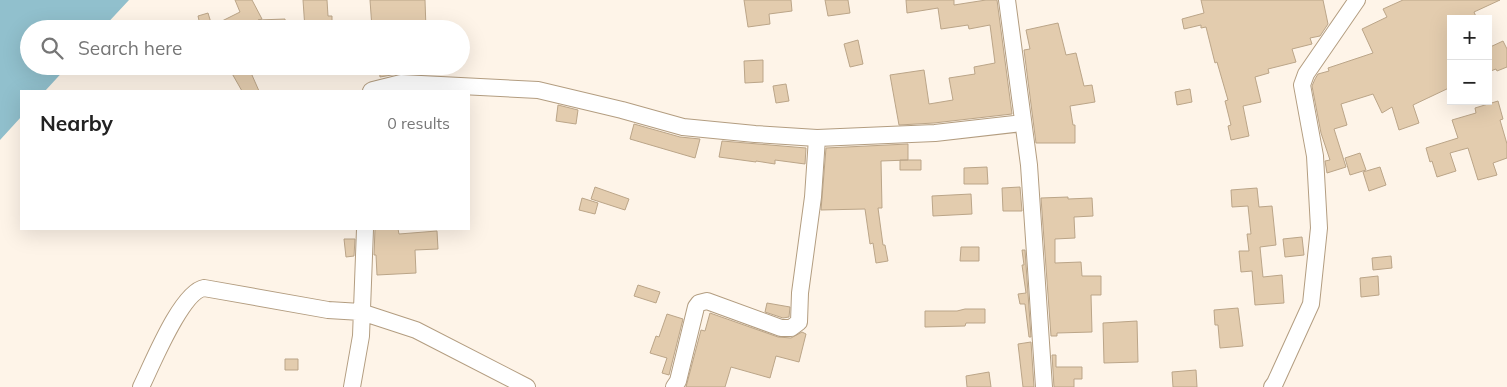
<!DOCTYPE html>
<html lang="en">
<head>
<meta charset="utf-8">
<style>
	:root { --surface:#fff; --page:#f2f2f2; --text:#222; --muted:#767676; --line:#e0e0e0 }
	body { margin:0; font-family:Mulish,sans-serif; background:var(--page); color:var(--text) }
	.controls { position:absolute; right:15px; top:15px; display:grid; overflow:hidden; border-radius:0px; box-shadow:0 5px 20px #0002 }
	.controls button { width:45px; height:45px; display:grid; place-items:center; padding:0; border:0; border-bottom:1px solid var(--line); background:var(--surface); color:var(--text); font:25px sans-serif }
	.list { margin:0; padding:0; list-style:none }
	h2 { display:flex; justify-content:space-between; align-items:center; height:65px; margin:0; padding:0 20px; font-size:21px }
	h2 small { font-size:16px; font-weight:400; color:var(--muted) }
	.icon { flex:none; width:28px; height:28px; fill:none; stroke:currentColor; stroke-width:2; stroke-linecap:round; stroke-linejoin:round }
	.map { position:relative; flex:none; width:1507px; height:387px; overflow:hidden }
	.search { position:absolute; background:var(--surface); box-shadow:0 5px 20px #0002; left:20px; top:20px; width:450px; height:55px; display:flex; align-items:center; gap:12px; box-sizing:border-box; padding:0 18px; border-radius:28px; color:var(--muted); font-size:19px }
	.panel { position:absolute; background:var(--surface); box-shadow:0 5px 20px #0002; left:20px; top:90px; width:450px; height:140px; border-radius:0px }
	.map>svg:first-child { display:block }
</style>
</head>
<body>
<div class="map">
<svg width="1507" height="387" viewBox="0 0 1507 387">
	<rect width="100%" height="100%" fill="#fef4e8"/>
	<path fill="#91c0cd" d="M0,0H129L102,29H29V66H68L45,91H21V117L0,140Z"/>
	<path fill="#e3ccae" stroke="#bba588" d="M235,0H252L262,19L258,20L285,19L286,29H252V24L242,29H201L198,16L208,13L212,26L240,12Z
		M303,0H327L328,16H332V29H305Z
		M370,0H425L426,29H397V27L372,28Z
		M744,0H791L792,11L769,14L770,24L748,27Z
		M825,0H848L850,13L828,16Z
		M906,0H954V5L986,0H997L1012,114L934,123L899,125L890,75L924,70L929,104L953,100L949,78L975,74L974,67L995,63L990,25L969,29L968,25L941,29L938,8L907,13Z
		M1201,0H1323L1328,24L1320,36L1310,38L1312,44L1292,49L1296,62L1268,69L1269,73L1255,77L1261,102L1243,106L1249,136L1231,140L1228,126L1231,125L1225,101L1228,100L1217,62L1215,63L1206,27L1201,28V25L1184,29L1182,19L1204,13Z
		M1403,0H1500L1474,12L1477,19H1451V87L1413,105L1419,123L1399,130L1392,107L1382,113L1373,94L1341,104L1347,125L1334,129L1346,167L1327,173L1325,161L1330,160L1321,133L1312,86L1315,79L1318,74L1329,71L1328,68L1373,53L1362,29L1387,17L1383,9Z
		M1058,23L1066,55L1076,53L1084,86L1092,85L1095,102L1070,106L1073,125H1075V143H1036L1024,50L1030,49L1026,30Z
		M858,40L863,64L850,67L844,44Z
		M1503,41L1507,49V67L1497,71L1496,69L1488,72V48Z
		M763,60V82L745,83L744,61Z
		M232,66H248L259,91H242L230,70L233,69Z
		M379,66H403V73L380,77Z
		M786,84L789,101L776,103L773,86Z
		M1190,89L1192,102L1177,105L1175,92Z
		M1498,101L1503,119L1500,120L1507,144V158L1493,163L1497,175L1478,180L1468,148L1450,153L1456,171L1437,177L1432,161L1430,162L1426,148L1458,138L1452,120L1476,113L1475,108Z
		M558,105L578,110L576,124L556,121Z
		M634,124L680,137L700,139L695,158L630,139Z
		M722,141L806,148L805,164L775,160V164L756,161V162L719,157Z
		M908,144V160L881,161L882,208H878L883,245H885L888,261L876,263L873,243L870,244L865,209L821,210L826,148Z
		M1360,153L1366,170L1350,175L1345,158Z
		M900,160H921V170H900Z
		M987,167L988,184H964V168Z
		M1380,167L1386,185L1369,191L1363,172Z
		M595,187L629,199L625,210L591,199Z
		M1020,187L1022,211H1003L1002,188Z
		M1257,188L1259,207L1272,206L1276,245L1260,247L1263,277L1282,275L1284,303L1255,305L1252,271L1241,272L1239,251H1249L1247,234H1251L1248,206L1232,207L1231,190Z
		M971,194L972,214L933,216L932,196Z
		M1068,197V199L1092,198L1093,216L1074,217L1075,238L1055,239V263L1081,262L1082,276H1101V295H1091L1092,332L1057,333V336H1051L1041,198Z
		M582,198L598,203L595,214L579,210Z
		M375,229H398L399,234L437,231L438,249L415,250L416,273L377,275L376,255H374Z
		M1302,237L1304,255L1285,257L1283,239Z
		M344,239H355L354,256L346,257Z
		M961,247H979V261H960Z
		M1022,250H1025L1031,337H1029L1025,304H1020L1018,294L1026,293L1022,265H1024Z
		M1391,256L1392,268L1373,270L1372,258Z
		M1378,276L1379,295L1361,297L1360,278Z
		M638,285L660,292L656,303L634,296Z
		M767,303L790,307L789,317L783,318L765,312Z
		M1238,308L1243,346L1220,348L1218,325H1215L1214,310Z
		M965,309H985V323H966L965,326L925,327V311H957Z
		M710,313L778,337L791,338L802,332L806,334L799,362L776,356L770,378L731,367L725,387H686L701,330L705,331Z
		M667,314L683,319L669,375L662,373L667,358L650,353L656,336L659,337Z
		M1137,321L1138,362L1104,363L1103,323Z
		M1031,342L1034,387H1023L1018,344Z
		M1052,355H1056V367H1082V379H1074V387H1054Z
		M285,359H298V370H285Z
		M1196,370L1197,387H1173L1172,372Z
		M989,372L991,387H967L966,376Z"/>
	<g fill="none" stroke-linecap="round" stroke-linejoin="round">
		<g stroke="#b39d80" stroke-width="18">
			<path id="minor" d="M1007,0L1029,165L1044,387
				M371,91L373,90L401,83L538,90L622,110L683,127L755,134L817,138L935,133L1023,123
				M141,387C152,365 181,292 204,288L328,310L361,312L416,330L527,387
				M352,387L361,336L365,229
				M674,387L678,381L696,307L699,303L707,301L781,328H791L799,322L800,293L813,197L817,138
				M1272,387L1275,383L1311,304L1319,228L1315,156L1302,85L1306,74L1357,0"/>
		</g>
		<use href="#minor" stroke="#fff" stroke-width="16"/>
	</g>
</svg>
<div class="controls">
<button>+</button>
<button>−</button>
</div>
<div class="search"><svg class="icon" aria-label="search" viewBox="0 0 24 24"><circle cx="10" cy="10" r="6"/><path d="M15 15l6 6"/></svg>Search here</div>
<section class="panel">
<h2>Nearby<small>0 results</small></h2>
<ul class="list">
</ul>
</section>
</div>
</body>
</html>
